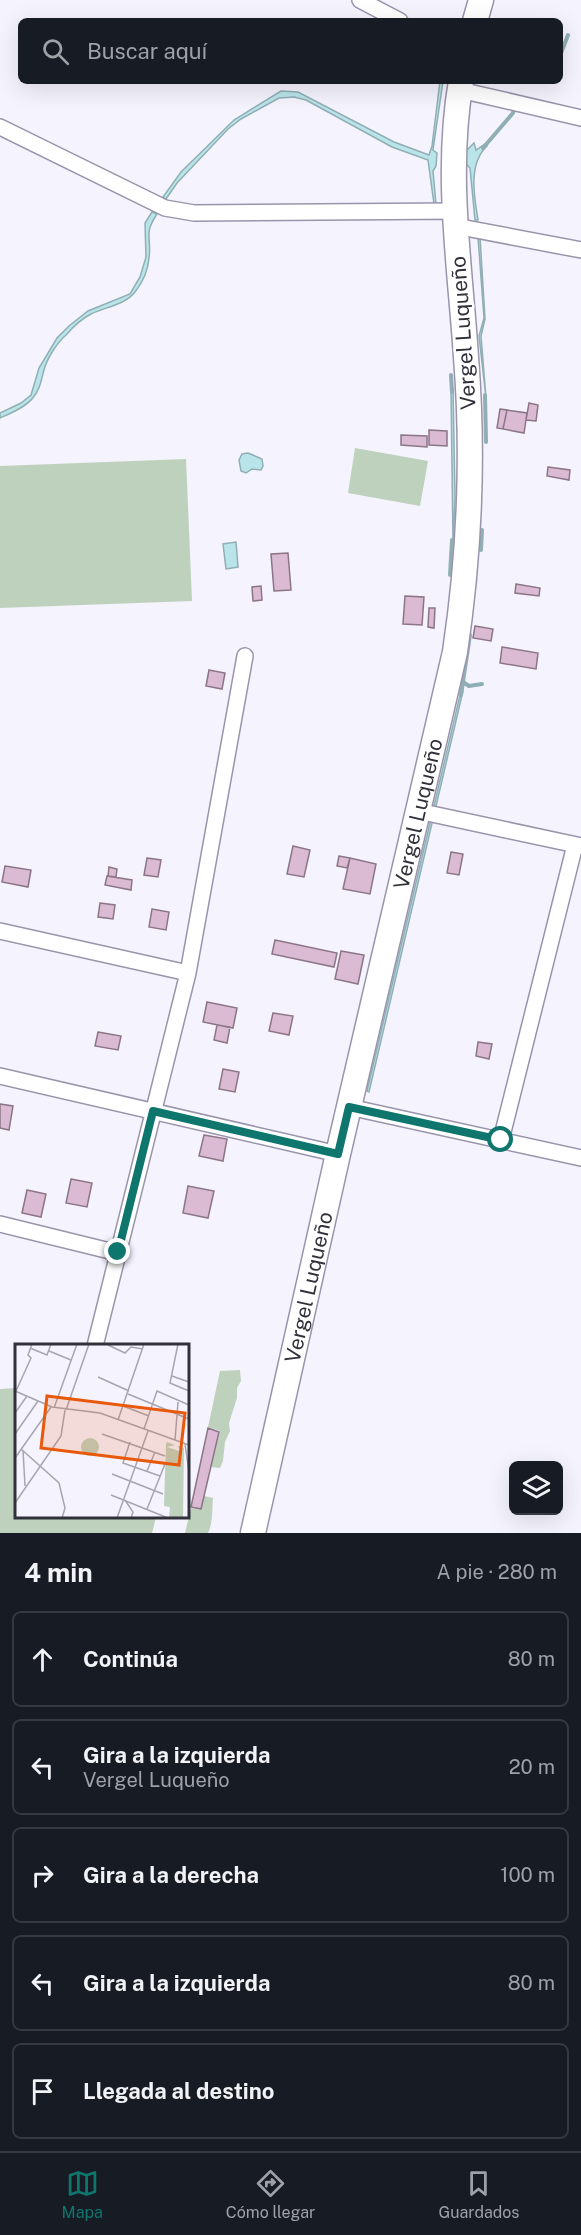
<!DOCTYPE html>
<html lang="es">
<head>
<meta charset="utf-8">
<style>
	:root { --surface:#171b24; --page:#20242c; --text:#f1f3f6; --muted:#9ea1a6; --line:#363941; --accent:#0f766e }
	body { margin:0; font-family:"Public Sans",sans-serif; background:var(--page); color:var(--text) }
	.controls { position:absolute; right:18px; bottom:18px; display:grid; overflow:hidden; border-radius:9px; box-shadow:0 6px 24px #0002 }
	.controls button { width:54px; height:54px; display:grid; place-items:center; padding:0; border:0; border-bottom:2px solid var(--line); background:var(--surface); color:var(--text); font:30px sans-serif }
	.stop { position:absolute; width:18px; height:18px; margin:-14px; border:4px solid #0f766e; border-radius:50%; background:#fff }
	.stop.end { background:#0f766e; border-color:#fff; box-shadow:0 2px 6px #0008 }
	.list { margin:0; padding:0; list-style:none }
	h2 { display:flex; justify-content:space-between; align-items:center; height:78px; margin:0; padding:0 24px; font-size:26px }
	h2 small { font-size:20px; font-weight:400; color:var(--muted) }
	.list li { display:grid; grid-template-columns:39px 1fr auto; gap:18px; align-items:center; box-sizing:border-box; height:96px; margin:0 12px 12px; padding:0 12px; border:2px solid var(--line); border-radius:9px }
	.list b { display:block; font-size:22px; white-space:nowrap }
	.list p { margin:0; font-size:20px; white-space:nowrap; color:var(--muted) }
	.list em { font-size:20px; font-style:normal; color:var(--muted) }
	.icon { flex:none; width:33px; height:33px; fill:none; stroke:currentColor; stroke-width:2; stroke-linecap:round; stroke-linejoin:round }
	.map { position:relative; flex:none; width:581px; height:1533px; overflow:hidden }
	.search { position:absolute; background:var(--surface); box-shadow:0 6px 24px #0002; left:18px; right:18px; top:18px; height:66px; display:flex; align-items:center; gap:15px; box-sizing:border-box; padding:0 21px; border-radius:9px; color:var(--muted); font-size:22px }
	.sheet { height:618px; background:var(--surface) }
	nav { display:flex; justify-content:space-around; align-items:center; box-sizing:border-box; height:84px; border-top:2px solid var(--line); background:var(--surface); font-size:16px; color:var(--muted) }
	nav a { display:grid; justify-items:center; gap:3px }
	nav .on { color:var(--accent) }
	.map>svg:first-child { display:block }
</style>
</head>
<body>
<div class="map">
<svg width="581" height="1533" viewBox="0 0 581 1533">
	<rect width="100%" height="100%" fill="#f5f3fd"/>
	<path fill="#bed1bc" d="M355,448L428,461L420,506L348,493Z
		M186,459L192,601L0,608V466Z
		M240,1370L241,1381L237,1388V1398L229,1423L230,1431L225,1442L223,1461L220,1468L211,1467L220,1431L208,1427L220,1371Z
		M16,1388V1516L156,1517L152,1533H0V1389Z
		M204,1496L213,1498C212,1509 213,1523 208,1533H185L191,1508L201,1510Z"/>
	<path fill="#b9e5ea" stroke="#90afb5" stroke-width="1.5" d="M440,81H443L433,150L437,153L436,166L433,171L436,204H434L428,160L392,147L306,100L294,97L279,98L241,119L228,129L177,183L166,199L163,197L181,172L234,120L281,91L298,92L394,142L429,155L432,146Z
		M474,143L476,150L485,144L487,146C468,164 474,196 478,220H475L470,168L465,163L466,151Z
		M152,212L157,214C143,235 152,237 149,258C148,270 143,282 135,292C125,305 105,307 91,314C81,319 73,327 66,335C57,343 47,358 44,370C41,381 40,390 32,399C24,408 11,413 0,418V413L21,403L31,395L39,368L57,338L69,326L88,311L130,294L140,277L146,257L145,223Z
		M478,237H480L485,319L481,336L486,398L479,336L484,318Z
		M451,389H453L455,498L453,543Z
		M248,453L262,459L263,466L261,470L252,469L246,473L241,471L239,460L242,454Z
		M236,542L238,567L226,569L223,544Z
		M461,691H463L369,1092L367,1091Z"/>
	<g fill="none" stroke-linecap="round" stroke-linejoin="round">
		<path stroke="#90afb5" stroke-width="4" d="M560,56L568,35
			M483,148L513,113L514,109
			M451,375L452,392
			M485,395L486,442
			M481,550L482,530
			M450,575L452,540
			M463,682L469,686L482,684
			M461,695L470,635"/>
	</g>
	<path fill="#dabbd3" stroke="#8b7586" stroke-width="1.5" d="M529,403L538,405L536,421L526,420Z
		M500,409L507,410L503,429L497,428Z
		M507,410L527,413L524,433L503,429Z
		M429,430L447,431V446L429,445Z
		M401,435L427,436V447L401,445Z
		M548,467L570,470L569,480L547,476Z
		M288,553L291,590L274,591L271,554Z
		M516,584L540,588L539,596L515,593Z
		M261,586L262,600L253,601L252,587Z
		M405,596L424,597L422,625L403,624Z
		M429,608H435L434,628L428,627Z
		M475,626L493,629L491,641L473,638Z
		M502,647L538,653L536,669L500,663Z
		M209,670L225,673L222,689L206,686Z
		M293,846L310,850L304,877L287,874Z
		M451,852L463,854L459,875L447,873Z
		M339,856L350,858L347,868L337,866Z
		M147,858L161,860L158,877L144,875Z
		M350,858L376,864L370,894L343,889Z
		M5,866L31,870L28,887L2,882Z
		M109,867L117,869L116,877L108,876Z
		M107,876L132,880L131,890L105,885Z
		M100,903L115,905L113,919L98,917Z
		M152,909L169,912L166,930L149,927Z
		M275,940L337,953L334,967L272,954Z
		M341,951L364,955L358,984L335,979Z
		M207,1002L237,1008L233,1028L203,1022Z
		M273,1013L293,1016L289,1035L269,1031Z
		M217,1025L230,1027L227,1043L214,1040Z
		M98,1032L121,1036L118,1050L95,1046Z
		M478,1042L492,1044L489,1059L476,1056Z
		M223,1069L239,1072L235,1092L219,1089Z
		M0,1104L13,1106L9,1130L0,1128Z
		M204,1135L227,1139L223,1161L199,1156Z
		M71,1179L92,1183L87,1207L66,1203Z
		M188,1186L214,1191L208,1218L183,1213Z
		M27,1190L46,1194L41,1217L22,1213Z
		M208,1428L219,1432L201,1509L191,1507Z"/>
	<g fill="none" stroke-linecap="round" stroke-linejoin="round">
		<g stroke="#9994ac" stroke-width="18">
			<path id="minor" d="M360,0L400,21
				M460,90L581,118
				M0,127L165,208L194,213L454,211
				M455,226L581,250
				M418,811L581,846
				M0,931L188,973
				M0,1076L338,1154
				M349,1107L581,1158
				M501,1140L575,845
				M0,1224L118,1253
				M95,1346L188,973L245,656"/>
		</g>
		<g stroke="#9994ac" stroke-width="27">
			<g id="primary">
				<path d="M475,21L481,0"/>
				<path id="s1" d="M253,1533L338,1154L455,652C470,551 474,458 466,357C460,265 445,174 461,81"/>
			</g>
		</g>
		<use href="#minor" stroke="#fff" stroke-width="15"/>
		<use href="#primary" stroke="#fff" stroke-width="24"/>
	</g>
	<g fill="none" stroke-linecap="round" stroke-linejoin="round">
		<path stroke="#0f766e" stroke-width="8" d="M118,1252L153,1111L338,1154L349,1107L501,1140"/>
	</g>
	<g text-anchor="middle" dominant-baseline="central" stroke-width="5" stroke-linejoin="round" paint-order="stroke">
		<g font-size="21" fill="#32303a" stroke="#fff">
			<text transform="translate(463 333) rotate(-94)">Vergel Luqueño</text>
			<text stroke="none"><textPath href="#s1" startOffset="738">Vergel Luqueño</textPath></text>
			<text stroke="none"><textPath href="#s1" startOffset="252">Vergel Luqueño</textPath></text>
		</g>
	</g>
	<g transform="translate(15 1344)">
		<rect width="174" height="174" fill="#f5f3fd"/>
		<path d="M66 103a9 9 0 1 1 18 0a9 9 0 1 1-18 0ZM152,98L160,101L152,103L161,106L168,108L162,102L169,104L168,174H154L155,163L149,162L151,100Z" fill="#bed1bc"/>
		<path fill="none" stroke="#a7a5af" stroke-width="1.5" d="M163,0L155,39L174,47M93,1L110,9L116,3L128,5M15,4L32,11L36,0M34,7L56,16M157,32L174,38M83,33L114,47M0,47L37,63L85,69L174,101M1,47L16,14L13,11L17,0M113,50L174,75M108,62L134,72M39,64L62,0M51,66L74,0M0,69L12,52M103,76L129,0M129,85L142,47L174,61M0,90L23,57M87,90L150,112M160,96L163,58M115,98L108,119L145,132M170,100L174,128M6,105L44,139L50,164L47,174M8,106L10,142M0,114L36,63M132,127L140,108M97,130L148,150M96,151L153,174M110,156L118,168L116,174M0,159L46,92L50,66M132,165L150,120M102,174L133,87"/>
		<path fill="#e8590c" fill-opacity="0.15" stroke="#e8590c" stroke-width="3" d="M32,52L170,69L164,121L26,104Z"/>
		<rect width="174" height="174" fill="none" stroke="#32303a" stroke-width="3"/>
	</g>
</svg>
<div class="controls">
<button><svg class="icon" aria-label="layers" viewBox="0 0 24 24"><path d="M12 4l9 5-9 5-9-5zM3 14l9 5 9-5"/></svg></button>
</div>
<div class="stop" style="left:501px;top:1140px"></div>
<div class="stop end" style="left:118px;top:1252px"></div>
<div class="search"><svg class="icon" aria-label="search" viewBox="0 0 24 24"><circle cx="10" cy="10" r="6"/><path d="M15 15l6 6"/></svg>Buscar aquí</div>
</div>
<section class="sheet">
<h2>4 min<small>A pie · 280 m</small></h2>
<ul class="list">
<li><svg class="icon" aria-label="ahead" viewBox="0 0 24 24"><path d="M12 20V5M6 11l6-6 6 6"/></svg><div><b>Continúa</b></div><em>80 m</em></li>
<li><svg class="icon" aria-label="left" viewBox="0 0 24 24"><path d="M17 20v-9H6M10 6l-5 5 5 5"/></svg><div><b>Gira a la izquierda</b><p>Vergel Luqueño</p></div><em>20 m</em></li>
<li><svg class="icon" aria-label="right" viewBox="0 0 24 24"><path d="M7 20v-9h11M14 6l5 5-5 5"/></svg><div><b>Gira a la derecha</b></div><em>100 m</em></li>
<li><svg class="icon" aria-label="left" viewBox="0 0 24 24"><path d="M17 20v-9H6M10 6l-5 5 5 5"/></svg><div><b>Gira a la izquierda</b></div><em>80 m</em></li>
<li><svg class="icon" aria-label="arrive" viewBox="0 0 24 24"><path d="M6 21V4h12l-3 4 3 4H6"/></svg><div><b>Llegada al destino</b></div></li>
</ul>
</section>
<nav>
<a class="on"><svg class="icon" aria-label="map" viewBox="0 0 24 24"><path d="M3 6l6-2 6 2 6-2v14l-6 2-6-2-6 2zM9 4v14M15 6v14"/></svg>Mapa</a>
<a><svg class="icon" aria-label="directions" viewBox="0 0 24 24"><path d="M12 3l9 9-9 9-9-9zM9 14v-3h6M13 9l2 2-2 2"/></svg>Cómo llegar</a>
<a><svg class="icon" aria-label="saved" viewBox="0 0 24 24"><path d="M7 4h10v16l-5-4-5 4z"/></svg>Guardados</a>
</nav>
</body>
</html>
